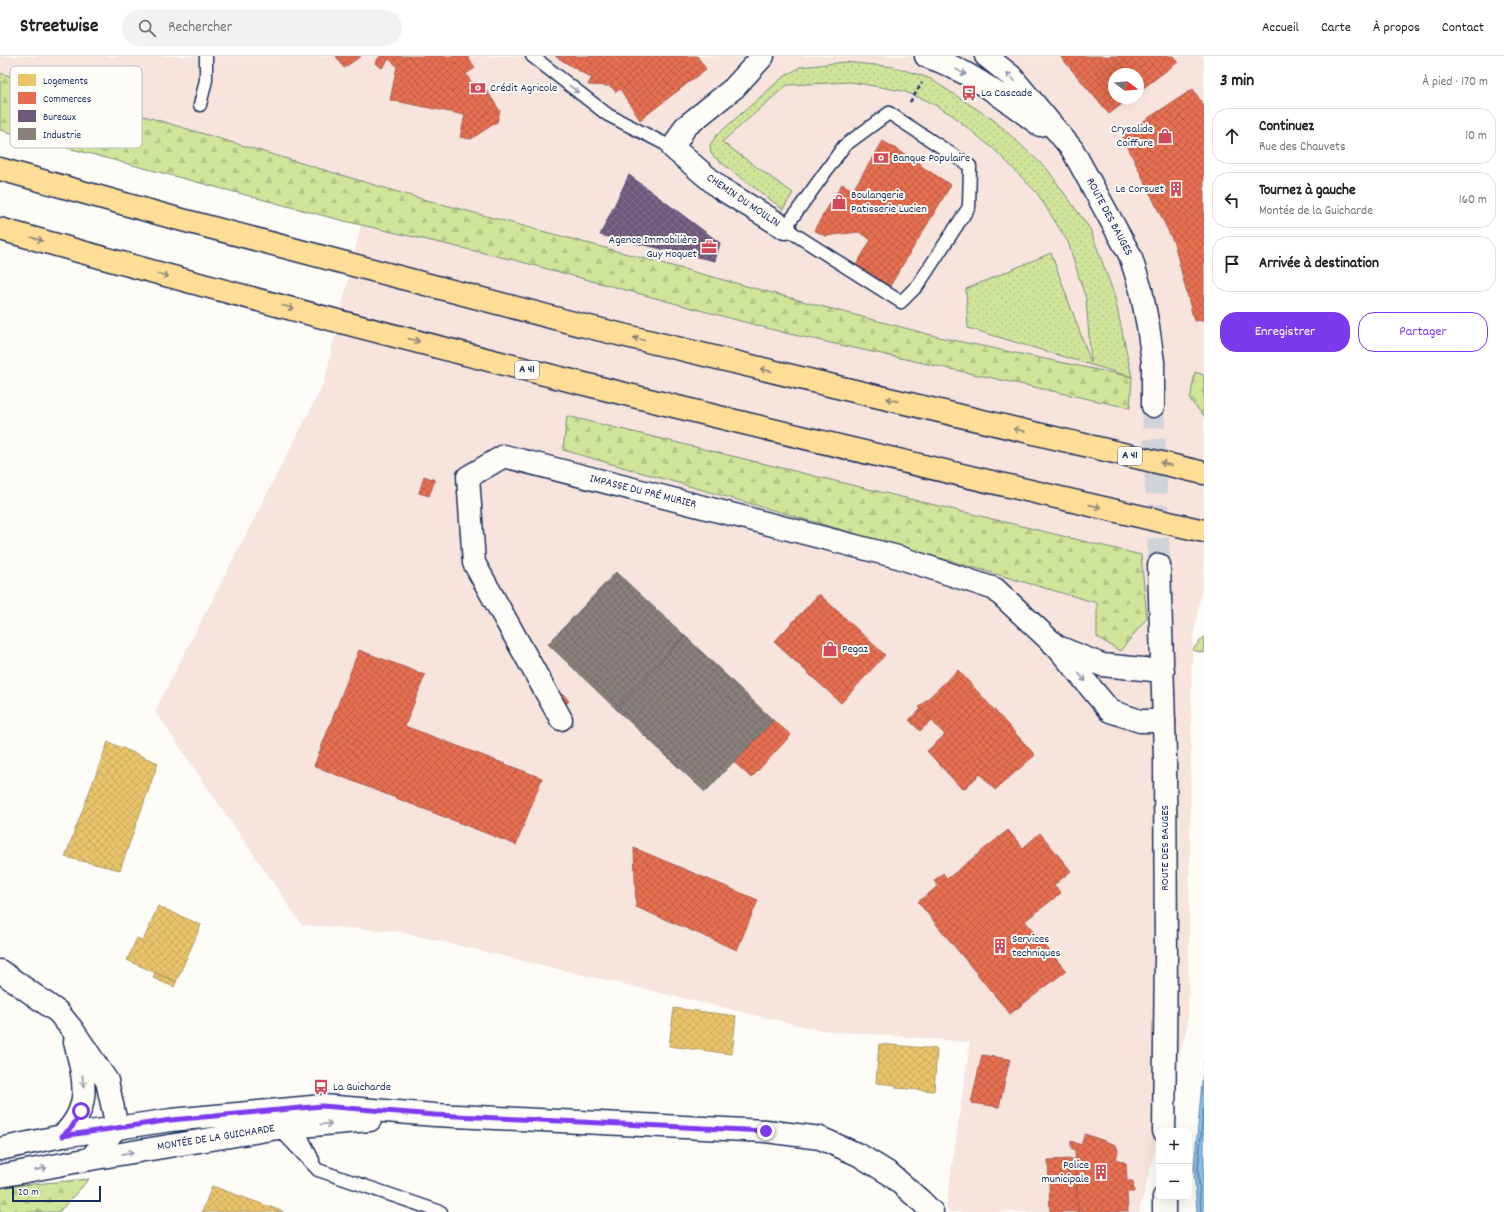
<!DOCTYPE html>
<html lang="fr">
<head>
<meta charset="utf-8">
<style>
	:root { --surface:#fff; --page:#f2f2f2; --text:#202124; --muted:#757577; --line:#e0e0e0; --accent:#7c3aed }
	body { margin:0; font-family:Dekko,sans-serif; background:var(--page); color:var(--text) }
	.controls { position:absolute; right:12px; bottom:12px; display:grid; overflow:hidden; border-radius:8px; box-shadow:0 4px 16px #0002 }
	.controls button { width:36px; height:36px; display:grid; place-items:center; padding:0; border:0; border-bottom:1px solid var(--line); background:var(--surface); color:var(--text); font:20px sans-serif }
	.compass { position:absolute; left:1108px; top:12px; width:36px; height:36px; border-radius:50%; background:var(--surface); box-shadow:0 4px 16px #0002; rotate:106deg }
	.scale { position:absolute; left:12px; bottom:10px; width:89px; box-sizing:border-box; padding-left:4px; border:2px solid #1b2f5e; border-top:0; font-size:11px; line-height:14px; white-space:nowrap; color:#1b2f5e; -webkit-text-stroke:3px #fdfcf7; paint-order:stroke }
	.stop { position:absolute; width:12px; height:12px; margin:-9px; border:3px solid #7c3aed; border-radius:50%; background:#fff }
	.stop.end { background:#7c3aed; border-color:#fff; box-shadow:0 1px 4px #0008 }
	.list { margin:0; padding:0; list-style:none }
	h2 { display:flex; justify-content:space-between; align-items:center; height:52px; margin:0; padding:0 16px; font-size:17px }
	h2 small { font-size:13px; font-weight:400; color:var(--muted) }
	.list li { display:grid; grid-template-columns:26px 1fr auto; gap:12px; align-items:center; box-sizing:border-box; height:56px; margin:0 8px 8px; padding:0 8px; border:1px solid var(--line); border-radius:16px }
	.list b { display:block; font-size:15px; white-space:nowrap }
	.list p { margin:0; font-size:13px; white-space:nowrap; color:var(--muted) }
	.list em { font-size:13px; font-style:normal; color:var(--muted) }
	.actions { display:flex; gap:8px; padding:12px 16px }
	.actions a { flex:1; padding:9px 0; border:1px solid var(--accent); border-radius:16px; text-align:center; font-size:14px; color:var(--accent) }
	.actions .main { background:var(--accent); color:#fff }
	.icon { flex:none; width:22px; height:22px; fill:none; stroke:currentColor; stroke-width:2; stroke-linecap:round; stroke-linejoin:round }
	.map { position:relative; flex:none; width:1204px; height:1156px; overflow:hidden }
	header { display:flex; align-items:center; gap:24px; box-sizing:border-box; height:56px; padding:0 20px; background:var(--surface); border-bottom:1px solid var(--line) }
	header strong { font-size:19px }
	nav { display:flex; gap:22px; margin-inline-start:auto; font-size:14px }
	.search { width:280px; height:36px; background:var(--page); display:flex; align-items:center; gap:10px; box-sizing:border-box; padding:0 14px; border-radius:22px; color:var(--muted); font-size:15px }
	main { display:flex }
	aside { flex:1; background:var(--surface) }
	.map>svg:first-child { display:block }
</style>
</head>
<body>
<header>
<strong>Streetwise</strong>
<div class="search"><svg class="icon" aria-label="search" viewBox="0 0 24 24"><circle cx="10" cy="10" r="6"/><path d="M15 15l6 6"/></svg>Rechercher</div>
<nav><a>Accueil</a><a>Carte</a><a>À propos</a><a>Contact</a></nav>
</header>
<main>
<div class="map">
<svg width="1204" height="1156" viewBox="0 0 1204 1156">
	<defs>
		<pattern id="grass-dots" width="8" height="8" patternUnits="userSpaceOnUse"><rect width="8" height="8" fill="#d1e59a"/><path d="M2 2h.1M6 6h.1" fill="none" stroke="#b3c587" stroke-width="1.8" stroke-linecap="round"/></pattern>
		<pattern id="forest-firs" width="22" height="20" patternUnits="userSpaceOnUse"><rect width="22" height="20" fill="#d1e59a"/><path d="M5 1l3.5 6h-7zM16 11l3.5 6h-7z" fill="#b3c587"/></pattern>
		<pattern id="homes-cross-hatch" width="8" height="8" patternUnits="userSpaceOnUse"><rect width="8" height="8" fill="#e9c46a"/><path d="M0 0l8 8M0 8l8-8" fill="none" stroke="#c7a95e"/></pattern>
		<pattern id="shops-cross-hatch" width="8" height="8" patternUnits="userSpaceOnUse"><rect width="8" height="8" fill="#e76f51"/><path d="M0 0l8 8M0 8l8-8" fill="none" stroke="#ba5c46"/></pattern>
		<pattern id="offices-cross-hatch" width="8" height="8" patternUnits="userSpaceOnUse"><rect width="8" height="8" fill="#6d597a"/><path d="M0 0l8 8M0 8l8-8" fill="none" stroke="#80738f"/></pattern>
		<pattern id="industry-cross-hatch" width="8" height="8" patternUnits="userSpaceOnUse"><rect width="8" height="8" fill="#8a817c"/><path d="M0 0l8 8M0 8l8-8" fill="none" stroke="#706a69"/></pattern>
	</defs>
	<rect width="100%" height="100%" fill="#fdfcf7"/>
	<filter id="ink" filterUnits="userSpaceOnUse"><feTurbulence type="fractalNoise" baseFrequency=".025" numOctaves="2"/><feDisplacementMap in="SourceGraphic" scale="8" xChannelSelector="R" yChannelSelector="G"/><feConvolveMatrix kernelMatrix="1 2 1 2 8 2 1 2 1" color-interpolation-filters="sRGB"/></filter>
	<g filter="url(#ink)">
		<path fill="#f6e4dd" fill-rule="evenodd" d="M0,0H1204V319L1195,317L1190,344L1204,360V521L1194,576L1192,594L1188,966L1139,1156H950L946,1152L970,986L819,974L396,875L302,869L155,655L324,327L364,156L0,47ZM1114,18H1138V42H1114Z"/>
		<path fill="url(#grass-dots)" stroke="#768a7c" d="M845,6L894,11L929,22L995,65L1047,113L1090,173L1114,238L1132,321L968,272L966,233L1051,197L1091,307L1086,243L1068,186L1037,137L997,96L952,59L928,45L903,35L851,26L787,29L722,86L793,137L783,153L719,105L711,98L710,89L717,79L782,22L800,11Z"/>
		<path fill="url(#forest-firs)" stroke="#768a7c" d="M0,17L408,139L817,249L943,282L1132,321L1130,352L785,277L514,204L340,164L0,74Z
			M1195,316L1204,319V360L1190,344Z
			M567,360L1141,499L1147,562L1120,595L1097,581V547L563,394Z
			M1204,581V597L1192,594Z
			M89,1123L59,1156H0V1131Z"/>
		<path fill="#8cbfe8" stroke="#5f85b1" d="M1204,1006V1156H1197L1194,1112Z"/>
		<path fill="url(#homes-cross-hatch)" stroke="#ab9766" d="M108,686L158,707L120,814L65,801Z
			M158,850L201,869L176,926L127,904L137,882L143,885Z
			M155,916L176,926L174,931L153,922Z
			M674,952L736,960L732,998L669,990Z
			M879,988L937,993L934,1035L896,1032V1029L876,1027Z
			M212,1130L284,1156H202Z"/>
		<path fill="url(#shops-cross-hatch)" stroke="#aa5c55" d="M336,0H361L344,12Z
			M380,0H467L475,12L466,18L471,26L483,29L500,55L497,66L471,83L460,81L465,59L390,44L397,10L389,3L382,12L375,7Z
			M555,0H697L706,13L640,64L620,33L616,36L610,30L588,29L592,21H589Z
			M1060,0H1173L1178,6L1138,36V18H1114V42H1130L1109,58Z
			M1193,33L1204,50V264L1194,265L1174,187L1122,79Z
			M883,85L921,108V110L951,129L890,230L856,209L871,184L859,176L825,180L814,174L842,128L853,134Z
			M424,420L435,424L429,440L419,437Z
			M819,538L885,599L841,647L774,586Z
			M359,594L425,619L405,670L542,722L516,789L314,710Z
			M958,614L1035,699L995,734L980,718L965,732L960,731L927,695L945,679L919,651Z
			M563,638L569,645L565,649L558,642Z
			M921,653L932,664L920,675L909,664Z
			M773,664L791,679L751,722L734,706Z
			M1008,774L1023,792L1040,777L1071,815L1054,829L1061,837L1025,865L1066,915L1010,958L918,846L938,830L934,825L943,817L947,823Z
			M634,792L758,844L737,894L636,851Z
			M982,999L1010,1003L999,1051L971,1047Z
			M1085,1078L1116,1089L1118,1095L1116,1103L1126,1107L1127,1125H1133L1134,1136H1127L1128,1156H1078L1075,1094L1071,1092V1085L1081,1089Z
			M1075,1103L1078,1156H1050L1048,1104Z"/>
		<path fill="url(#offices-cross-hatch)" stroke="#544c72" d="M629,119L720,187L715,205L600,179Z"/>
		<path fill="url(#industry-cross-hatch)" stroke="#696873" d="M616,516L685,580L616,653L548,588Z
			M685,580L773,664L705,736L616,653Z"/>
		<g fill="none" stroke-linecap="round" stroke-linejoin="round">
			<path stroke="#486995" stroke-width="1" d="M1201,1156L1198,1112L1204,1048"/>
			<path stroke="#d0d3d8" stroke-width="22" stroke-dasharray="22 11" stroke-linecap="butt" d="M1153,350L1159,509"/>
			<g stroke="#1b2f5e" stroke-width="15">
				<path id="service" d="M532,0L608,59L673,92
					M200,49L206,24V0
					M889,57L970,110L969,151L918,229L901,246L785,172L844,90Z
					M297,1071L313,1104
					M278,1072L318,1114L441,1156"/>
			</g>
			<g stroke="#1b2f5e" stroke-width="25">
				<path id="minor" d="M763,0L734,32L685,71L673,92L720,132L785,172
					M1058,591L1102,609L1163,615
					M561,663L474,507L468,421L504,400L898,501L995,533L1057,591L1110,655L1140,665H1164"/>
			</g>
			<g stroke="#1b2f5e" stroke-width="25">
				<path id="tertiary" d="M0,915L58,956L72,973L107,1025L117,1071L90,1103
					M62,1080C93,1051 84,1023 75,986"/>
			</g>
			<g stroke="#1b2f5e" stroke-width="25">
				<path id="secondary" d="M926,0C969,14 1005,43 1040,69
					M986,0L1011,20L1072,93L1130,199L1141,234L1148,270L1153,306V350
					M1159,509L1165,700L1166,899L1164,1075
					M0,1093L62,1080L171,1064L323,1050L435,1059L766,1075L820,1082L859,1099L890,1118L921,1145L932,1156
					M0,1120L90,1103L278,1072L370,1064
					M1164,1141V1156"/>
			</g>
			<g stroke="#1b2f5e" stroke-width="25">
				<path id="motorway" d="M0,113L171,161L581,269L850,334L1204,417
					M0,173C398,286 801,383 1204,475"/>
			</g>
			<path stroke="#1b2f5e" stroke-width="2.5" stroke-dasharray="4 3" stroke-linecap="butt" d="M910,46L922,27"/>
			<use href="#service" stroke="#fdfcf7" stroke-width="12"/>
			<use href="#minor" stroke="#fdfcf7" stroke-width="22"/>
			<use href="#tertiary" stroke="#fdfcf7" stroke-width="22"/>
			<use href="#secondary" stroke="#fdfcf7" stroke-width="22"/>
			<use href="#motorway" stroke="#fedd96" stroke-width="22"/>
		</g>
		<defs><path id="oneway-shaft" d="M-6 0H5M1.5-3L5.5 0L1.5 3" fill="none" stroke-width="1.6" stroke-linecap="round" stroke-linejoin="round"/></defs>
		<g stroke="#8c96aa">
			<use href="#oneway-shaft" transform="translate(961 16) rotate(29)"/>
			<use href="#oneway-shaft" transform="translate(1011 21) rotate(-135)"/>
			<use href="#oneway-shaft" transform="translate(574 33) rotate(38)"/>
			<use href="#oneway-shaft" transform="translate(1082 621) rotate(50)"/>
			<use href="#oneway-shaft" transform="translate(83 1025) rotate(84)"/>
			<use href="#oneway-shaft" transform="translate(326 1068) rotate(-5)"/>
			<use href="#oneway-shaft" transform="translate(128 1097) rotate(-10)"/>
			<use href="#oneway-shaft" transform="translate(41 1113) rotate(-11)"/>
		</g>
		<g stroke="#8c867a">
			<use href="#oneway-shaft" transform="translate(37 183) rotate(16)"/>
			<use href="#oneway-shaft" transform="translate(163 219) rotate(15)"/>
			<use href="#oneway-shaft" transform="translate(288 251) rotate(15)"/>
			<use href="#oneway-shaft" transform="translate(639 283) rotate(-166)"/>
			<use href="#oneway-shaft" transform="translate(414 284) rotate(15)"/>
			<use href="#oneway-shaft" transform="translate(766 314) rotate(-166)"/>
			<use href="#oneway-shaft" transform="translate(892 344) rotate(-167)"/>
			<use href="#oneway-shaft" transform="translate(1019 374) rotate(-167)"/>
			<use href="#oneway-shaft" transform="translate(1166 408) rotate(-167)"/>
			<use href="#oneway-shaft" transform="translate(1095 450) rotate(13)"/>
		</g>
	</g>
	<g fill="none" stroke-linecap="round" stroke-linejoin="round" filter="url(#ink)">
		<path stroke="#7c3aed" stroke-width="5" d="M81,1055L72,1071L62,1080L171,1064L322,1050L435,1059L766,1075"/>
	</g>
	<defs>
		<g id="bank-bare" transform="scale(1.2)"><path d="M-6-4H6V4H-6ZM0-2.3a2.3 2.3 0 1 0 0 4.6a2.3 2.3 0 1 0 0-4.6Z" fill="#d1495b" stroke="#fdfcf7" stroke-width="2.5" paint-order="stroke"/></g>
		<g id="bus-bare" transform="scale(1.2)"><path d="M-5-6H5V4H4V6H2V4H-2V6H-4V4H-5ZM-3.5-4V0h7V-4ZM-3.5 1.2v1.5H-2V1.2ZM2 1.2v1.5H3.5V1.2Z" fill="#d1495b" stroke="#fdfcf7" stroke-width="2.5" paint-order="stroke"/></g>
		<g id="shop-bare" transform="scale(1.2)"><path d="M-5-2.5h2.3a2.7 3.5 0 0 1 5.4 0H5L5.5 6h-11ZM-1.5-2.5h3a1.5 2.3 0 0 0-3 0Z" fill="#d1495b" stroke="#fdfcf7" stroke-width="2.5" paint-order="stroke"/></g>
		<g id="building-bare" transform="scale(1.2)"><path d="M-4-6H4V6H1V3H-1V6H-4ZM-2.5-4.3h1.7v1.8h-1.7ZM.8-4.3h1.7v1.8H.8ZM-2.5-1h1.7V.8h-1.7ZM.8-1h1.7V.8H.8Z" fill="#d1495b" stroke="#fdfcf7" stroke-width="2.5" paint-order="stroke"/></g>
		<g id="office-bare" transform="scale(1.2)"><path d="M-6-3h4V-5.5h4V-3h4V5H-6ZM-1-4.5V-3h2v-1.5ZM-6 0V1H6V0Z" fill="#d1495b" stroke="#fdfcf7" stroke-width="2.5" paint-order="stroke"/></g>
	</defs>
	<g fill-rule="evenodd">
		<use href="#bank-bare" x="478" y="32"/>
		<use href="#bus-bare" x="969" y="37"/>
		<use href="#shop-bare" x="1165" y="80"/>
		<use href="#bank-bare" x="881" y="102"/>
		<use href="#building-bare" x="1176" y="133"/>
		<use href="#shop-bare" x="839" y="146"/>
		<use href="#office-bare" x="709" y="191"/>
		<use href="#shop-bare" x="830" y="593"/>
		<use href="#building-bare" x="1000" y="890"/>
		<use href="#bus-bare" x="321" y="1031"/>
		<use href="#building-bare" x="1101" y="1116"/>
	</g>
	<g text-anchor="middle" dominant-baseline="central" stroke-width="4" stroke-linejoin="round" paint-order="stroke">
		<g fill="#fdfcf7" stroke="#5f6c8c" stroke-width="1">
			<rect x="515" y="305" width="24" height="18" rx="3"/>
			<rect x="1118" y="391" width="24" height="18" rx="3"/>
		</g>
		<g font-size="11" font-weight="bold" fill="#1b2f5e">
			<text x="527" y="314">A 41</text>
			<text x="1130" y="400">A 41</text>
		</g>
		<g font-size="12" fill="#1b2f5e" stroke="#fdfcf7" text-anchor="start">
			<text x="490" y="32">Crédit Agricole</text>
			<text x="981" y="37">La Cascade</text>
			<text x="1153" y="73" text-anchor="end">Crysalide<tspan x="1153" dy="14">Coiffure</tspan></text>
			<text x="893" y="102">Banque Populaire</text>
			<text x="1164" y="133" text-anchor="end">Le Corsuet</text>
			<text x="851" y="139">Boulangerie<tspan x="851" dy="14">Patisserie Lucien</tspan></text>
			<text x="697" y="184" text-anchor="end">Agence Immobilière<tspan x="697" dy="14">Guy Hoquet</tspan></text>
			<text x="842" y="593">Pegaz</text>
			<text x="1012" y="883">Services<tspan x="1012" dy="14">techniques</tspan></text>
			<text x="333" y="1031">La Guicharde</text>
			<text x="1089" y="1109" text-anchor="end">Police<tspan x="1089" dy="14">municipale</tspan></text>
		</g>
		<g font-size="12" fill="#1b2f5e" stroke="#fdfcf7">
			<text transform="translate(743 145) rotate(34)">CHEMIN DU MOULIN</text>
			<text transform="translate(1109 161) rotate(62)">ROUTE DES BAUGES</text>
			<text transform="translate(643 436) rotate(14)">IMPASSE DU PRÉ MURIER</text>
			<text transform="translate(1165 792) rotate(-90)">ROUTE DES BAUGES</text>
			<text transform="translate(216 1082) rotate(-9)">MONTÉE DE LA GUICHARDE</text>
		</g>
	</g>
	<rect x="10" y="10" width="132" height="82" rx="6" fill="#fdfcf7" stroke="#b9bec9" stroke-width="1"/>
	<rect x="18" y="18" width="18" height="12" fill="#e9c46a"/>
	<rect x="18" y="36" width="18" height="12" fill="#e76f51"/>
	<rect x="18" y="54" width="18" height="12" fill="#6d597a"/>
	<rect x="18" y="72" width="18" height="12" fill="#8a817c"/>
	<g font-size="11" fill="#1b2f5e">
		<text x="43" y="28">Logements</text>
		<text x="43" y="46">Commerces</text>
		<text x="43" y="64">Bureaux</text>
		<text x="43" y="82">Industrie</text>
	</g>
</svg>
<div class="controls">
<button>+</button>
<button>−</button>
</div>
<svg class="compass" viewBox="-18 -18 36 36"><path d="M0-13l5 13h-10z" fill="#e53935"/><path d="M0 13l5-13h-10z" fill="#757577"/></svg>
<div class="scale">20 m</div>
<div class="stop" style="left:81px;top:1055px"></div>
<div class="stop end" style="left:766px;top:1075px"></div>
</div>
<aside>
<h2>3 min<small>À pied · 170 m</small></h2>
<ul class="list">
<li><svg class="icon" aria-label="ahead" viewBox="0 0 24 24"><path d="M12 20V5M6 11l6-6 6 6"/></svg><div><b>Continuez</b><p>Rue des Chauvets</p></div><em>10 m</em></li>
<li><svg class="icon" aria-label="left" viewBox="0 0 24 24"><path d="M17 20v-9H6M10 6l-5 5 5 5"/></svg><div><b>Tournez à gauche</b><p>Montée de la Guicharde</p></div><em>160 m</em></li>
<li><svg class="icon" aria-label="arrive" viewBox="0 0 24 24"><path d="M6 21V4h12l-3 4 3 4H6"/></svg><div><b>Arrivée à destination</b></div></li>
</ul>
<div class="actions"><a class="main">Enregistrer</a><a>Partager</a></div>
</aside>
</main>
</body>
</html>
